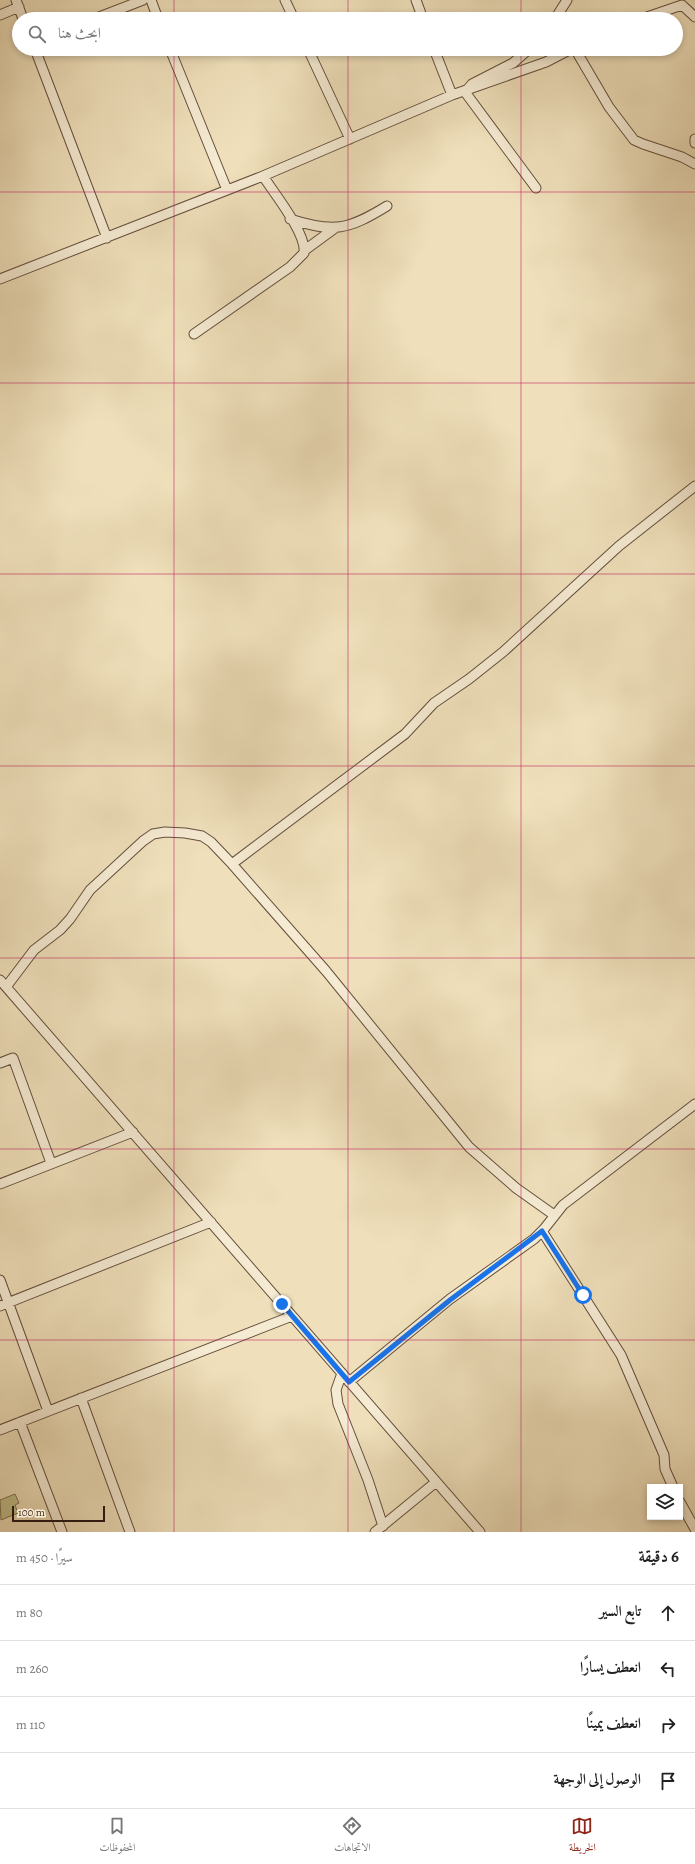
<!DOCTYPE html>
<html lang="ar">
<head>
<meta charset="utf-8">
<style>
	:root { --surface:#fff; --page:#f2f2f2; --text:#222; --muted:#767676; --line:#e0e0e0; --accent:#8f2418 }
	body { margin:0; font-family:Alegreya,Amiri,serif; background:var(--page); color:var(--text); direction:rtl }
	.controls { position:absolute; right:12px; bottom:12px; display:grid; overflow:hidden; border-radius:0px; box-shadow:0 2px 6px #0003 }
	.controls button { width:36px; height:36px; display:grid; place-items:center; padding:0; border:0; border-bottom:1px solid var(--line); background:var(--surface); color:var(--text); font:20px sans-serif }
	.scale { position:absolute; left:12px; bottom:10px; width:93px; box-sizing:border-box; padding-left:4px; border:2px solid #361d11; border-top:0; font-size:11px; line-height:14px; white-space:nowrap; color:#361d11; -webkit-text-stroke:3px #f5ebd3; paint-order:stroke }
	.stop { position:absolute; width:12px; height:12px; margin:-9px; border:3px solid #1a73e8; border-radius:50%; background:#fff }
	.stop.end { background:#1a73e8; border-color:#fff; box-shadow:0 1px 4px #0008 }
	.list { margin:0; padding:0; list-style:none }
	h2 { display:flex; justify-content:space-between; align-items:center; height:52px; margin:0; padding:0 16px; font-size:17px }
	h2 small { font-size:13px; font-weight:400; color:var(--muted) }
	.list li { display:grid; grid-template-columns:26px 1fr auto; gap:12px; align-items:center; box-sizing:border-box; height:56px; padding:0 16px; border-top:1px solid var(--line) }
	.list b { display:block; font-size:15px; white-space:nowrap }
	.list em { font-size:13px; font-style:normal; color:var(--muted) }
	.icon { flex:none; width:22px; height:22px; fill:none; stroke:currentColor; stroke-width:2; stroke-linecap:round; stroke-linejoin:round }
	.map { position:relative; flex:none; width:695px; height:1532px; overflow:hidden; direction:ltr }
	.search { position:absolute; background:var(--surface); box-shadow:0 2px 6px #0003; left:12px; right:12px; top:12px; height:44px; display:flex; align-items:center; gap:10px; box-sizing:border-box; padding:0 14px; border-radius:22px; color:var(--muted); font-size:15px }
	.sheet { height:276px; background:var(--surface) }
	nav { display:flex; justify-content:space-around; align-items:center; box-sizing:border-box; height:56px; border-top:1px solid var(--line); background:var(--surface); font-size:11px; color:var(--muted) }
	nav a { display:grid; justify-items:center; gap:2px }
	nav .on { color:var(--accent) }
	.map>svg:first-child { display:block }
</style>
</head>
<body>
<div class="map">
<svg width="695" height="1532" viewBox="0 0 695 1532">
	<rect width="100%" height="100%" fill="#efe0bb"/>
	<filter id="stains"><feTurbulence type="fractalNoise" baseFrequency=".005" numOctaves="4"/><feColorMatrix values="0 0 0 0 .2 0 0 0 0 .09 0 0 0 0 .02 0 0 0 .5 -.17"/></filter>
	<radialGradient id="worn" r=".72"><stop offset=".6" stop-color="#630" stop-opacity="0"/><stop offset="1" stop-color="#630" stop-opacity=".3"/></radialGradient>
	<path fill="#c0c08b" stroke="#7b6e4e" d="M15,1494L19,1503L15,1505L18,1513L1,1520L0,1500Z"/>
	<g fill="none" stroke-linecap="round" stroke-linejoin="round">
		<g stroke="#644e3c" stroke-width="11">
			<path id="minor" d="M16,0L23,19
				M151,0L158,19
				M285,0L294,19
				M416,0L423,19
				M0,15L19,7
				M94,19L143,0
				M555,19L567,0
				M641,19L682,5L695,17
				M35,49L107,238
				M170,49L227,190
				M308,49L350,139
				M434,49L452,95
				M529,49L513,63L472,84L465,92L536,188
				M575,49L609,107L634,140L643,144L682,157L695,164
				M695,139V143
				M290,219C334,233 348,230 387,206
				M305,250L335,228
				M0,279L263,176L452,95L546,62L571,49
				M194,334L290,267L304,253C307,234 274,193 263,176
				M232,864L405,734L434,703L469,679L503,652L619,546L695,486
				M0,980L480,1532
				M6,987L34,950L60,930L70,919L90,890L143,841L153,834L165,832L185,833L202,836L211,842L232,864L326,971L469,1147L516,1188L554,1215
				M0,1063L13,1058L51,1163
				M0,1184L133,1132
				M542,1231L621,1355L664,1455L665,1469L673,1487
				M0,1280L48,1411
				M0,1306L211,1222
				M342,1373L336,1390L338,1404L368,1480L383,1526
				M349,1382L450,1299L534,1239L544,1229L563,1205L695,1104
				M81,1398L130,1532
				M20,1422L62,1532
				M0,1430L292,1316
				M680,1502L695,1529
				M375,1532L436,1482"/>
		</g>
		<use href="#minor" stroke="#f5ebd3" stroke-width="9"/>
	</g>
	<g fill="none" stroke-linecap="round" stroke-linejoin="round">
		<path stroke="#1a73e8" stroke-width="5" d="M282,1304L349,1382L450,1300L542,1231L583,1295"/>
	</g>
	<path fill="none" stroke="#c2185b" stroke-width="1" stroke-opacity="0.55" d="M174,0V19M348,0V19M521,0V19M174,49V1532M348,49V1532M521,49V1532M0,192H695M0,383H695M0,574H695M0,766H695M0,958H695M0,1149H695M0,1340H695"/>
	<rect width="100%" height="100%" filter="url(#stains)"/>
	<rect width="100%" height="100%" fill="url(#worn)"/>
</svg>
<div class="controls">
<button><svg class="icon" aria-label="layers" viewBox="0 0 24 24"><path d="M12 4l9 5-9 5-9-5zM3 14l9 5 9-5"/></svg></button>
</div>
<div class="scale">100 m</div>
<div class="stop" style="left:583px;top:1295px"></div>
<div class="stop end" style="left:282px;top:1304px"></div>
<div class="search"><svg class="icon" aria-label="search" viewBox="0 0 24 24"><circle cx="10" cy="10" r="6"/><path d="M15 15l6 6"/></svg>ابحث هنا</div>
</div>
<section class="sheet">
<h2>6 دقيقة<small>سيرًا · 450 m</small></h2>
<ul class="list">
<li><svg class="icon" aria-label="ahead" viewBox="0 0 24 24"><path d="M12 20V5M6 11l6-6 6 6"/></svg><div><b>تابع السير</b></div><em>80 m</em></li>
<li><svg class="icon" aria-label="left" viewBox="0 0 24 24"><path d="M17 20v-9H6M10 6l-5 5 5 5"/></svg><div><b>انعطف يسارًا</b></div><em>260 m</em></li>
<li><svg class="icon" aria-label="right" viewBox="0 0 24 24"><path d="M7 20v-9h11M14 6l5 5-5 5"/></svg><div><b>انعطف يمينًا</b></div><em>110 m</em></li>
<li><svg class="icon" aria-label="arrive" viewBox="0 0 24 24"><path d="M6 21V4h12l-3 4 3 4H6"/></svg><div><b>الوصول إلى الوجهة</b></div></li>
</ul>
</section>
<nav>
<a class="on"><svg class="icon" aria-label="map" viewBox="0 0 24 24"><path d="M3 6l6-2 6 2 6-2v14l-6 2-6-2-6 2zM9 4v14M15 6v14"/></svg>الخريطة</a>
<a><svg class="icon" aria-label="directions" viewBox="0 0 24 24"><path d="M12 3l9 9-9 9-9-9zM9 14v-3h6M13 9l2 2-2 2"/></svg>الاتجاهات</a>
<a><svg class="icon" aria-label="saved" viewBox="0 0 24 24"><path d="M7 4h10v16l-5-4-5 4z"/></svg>المحفوظات</a>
</nav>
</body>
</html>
